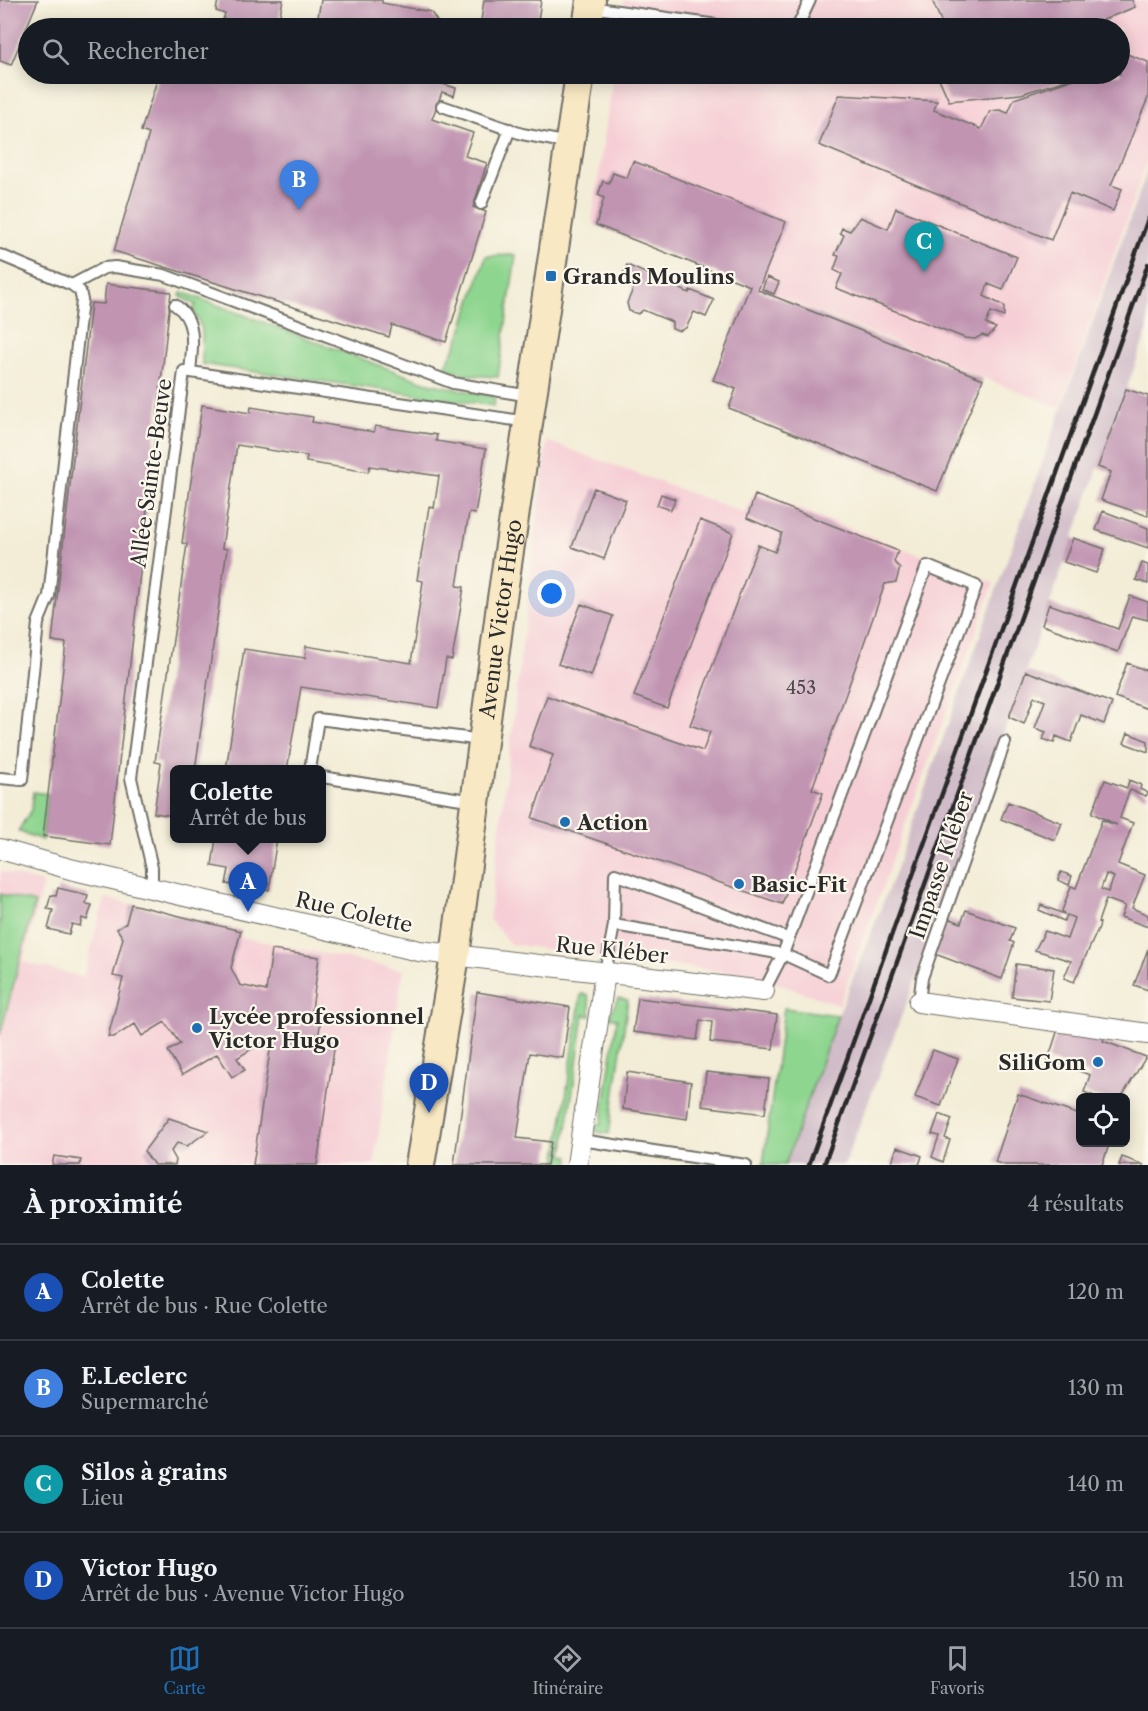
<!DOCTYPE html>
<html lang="fr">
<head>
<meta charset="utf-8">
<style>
	:root { --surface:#171b24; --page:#20242c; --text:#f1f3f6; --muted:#9ea1a6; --line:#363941; --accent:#1f6fb2 }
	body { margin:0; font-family:"Libre Caslon Text",serif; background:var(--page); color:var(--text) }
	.controls { position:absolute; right:18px; bottom:18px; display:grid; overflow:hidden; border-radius:9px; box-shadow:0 3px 15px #0003 }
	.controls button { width:54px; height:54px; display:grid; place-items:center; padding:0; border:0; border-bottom:2px solid var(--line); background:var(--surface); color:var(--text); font:30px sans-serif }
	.you { position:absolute; left:552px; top:594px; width:21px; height:21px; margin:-15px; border:4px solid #fff; border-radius:50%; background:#1a73e8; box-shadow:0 0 0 9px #1a73e833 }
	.badge { display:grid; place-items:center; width:39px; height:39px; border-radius:50%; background:var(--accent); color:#fff; font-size:20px; font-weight:700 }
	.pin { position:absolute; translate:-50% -50px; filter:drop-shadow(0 2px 3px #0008) }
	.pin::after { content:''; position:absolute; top:32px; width:21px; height:18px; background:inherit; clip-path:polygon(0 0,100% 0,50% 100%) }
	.popup { position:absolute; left:170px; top:765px; width:156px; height:78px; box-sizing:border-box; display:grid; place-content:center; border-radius:9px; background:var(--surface); filter:drop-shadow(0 2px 4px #0005); font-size:20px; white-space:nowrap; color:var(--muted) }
	.popup b { font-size:22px; color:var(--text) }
	.popup::after { content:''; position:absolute; left:50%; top:100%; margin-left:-12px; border:12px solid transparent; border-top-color:var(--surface) }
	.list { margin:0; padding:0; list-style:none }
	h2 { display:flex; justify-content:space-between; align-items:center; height:78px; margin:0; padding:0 24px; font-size:26px }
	h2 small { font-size:20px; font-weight:400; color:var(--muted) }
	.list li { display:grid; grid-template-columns:39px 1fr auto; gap:18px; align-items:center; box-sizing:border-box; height:96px; padding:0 24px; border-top:2px solid var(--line) }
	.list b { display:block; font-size:22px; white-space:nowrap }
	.list p { margin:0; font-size:20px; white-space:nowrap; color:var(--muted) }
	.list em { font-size:20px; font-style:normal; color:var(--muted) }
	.icon { flex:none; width:33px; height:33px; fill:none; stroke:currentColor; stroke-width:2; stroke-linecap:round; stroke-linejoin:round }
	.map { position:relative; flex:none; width:1148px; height:1165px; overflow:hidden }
	.search { position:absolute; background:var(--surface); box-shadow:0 3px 15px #0003; left:18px; right:18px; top:18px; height:66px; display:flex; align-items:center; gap:15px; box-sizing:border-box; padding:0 21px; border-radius:33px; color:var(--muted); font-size:22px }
	.sheet { height:462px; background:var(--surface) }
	nav { display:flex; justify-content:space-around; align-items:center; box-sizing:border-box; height:84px; border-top:2px solid var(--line); background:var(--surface); font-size:16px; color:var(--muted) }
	nav a { display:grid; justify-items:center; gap:3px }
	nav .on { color:var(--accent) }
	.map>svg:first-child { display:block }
</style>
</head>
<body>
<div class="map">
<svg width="1148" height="1165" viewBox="0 0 1148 1165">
	<rect width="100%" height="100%" fill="#fbf7ec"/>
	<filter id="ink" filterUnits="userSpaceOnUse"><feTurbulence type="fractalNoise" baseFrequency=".0167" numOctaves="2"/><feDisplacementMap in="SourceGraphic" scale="12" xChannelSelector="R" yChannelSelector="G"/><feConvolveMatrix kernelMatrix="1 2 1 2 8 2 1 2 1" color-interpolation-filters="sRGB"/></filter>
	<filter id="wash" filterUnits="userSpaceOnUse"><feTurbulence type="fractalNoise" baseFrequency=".008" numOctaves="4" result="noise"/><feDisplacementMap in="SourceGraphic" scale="24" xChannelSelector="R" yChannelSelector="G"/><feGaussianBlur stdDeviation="1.35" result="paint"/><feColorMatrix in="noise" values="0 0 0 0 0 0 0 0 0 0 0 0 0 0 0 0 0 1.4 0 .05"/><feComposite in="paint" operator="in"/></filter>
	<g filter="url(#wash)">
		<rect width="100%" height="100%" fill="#f3edd7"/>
		<path fill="#f6cfd6" d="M624,0H1148V158L1060,408L592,222L613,74H1120V28H620Z
			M547,441L745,513L754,492L994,583L839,1005L757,976L510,944L489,919Z
			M0,871L43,883L23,962L83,977L105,898L241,931L240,937L403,970L374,1165H0Z"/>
		<path fill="#d1bdc9" d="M1148,168V329L910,994L844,1165H785L838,1015L892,880Z"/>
		<path fill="#8ed58f" stroke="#5c805d" stroke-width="1.5" d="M516,255L498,377L467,375L445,367L458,341L486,256Z
			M182,292L424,382L495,397L494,406L202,364V329L193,309L196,305L180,296Z
			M33,792L48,794L42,840L18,831L31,810Z
			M0,894L35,903L0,1035Z
			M581,994L588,995L591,1016L584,1015L563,1155L570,1156L569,1165H556Z
			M618,998L628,1000L609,1134L597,1132L593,1124L601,1125L617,1019L609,1017Z
			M784,1008L838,1015L785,1165H763Z"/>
		<g id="blocks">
			<path fill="#c195b2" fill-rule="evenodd" d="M0,0H38L11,65L0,61Z
				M218,0H283L277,28H220L225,14L216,11Z
				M321,0H382V3L431,12L440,26V28H316Z
				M484,0H541L537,28H480Z
				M932,0H1132L1135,7L1083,28H944Z
				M1127,54L1148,62V98L1111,185L1122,189L1113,211L1070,193L1051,240L819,145L839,95L937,101L934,110L981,129L990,111L1000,110L1008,113L1014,99L1089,74H1120V57Z
				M159,74H431L430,80L456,88L454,96L442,92L432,119L473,133L465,156L487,163L473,207L486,212L446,342L392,325L389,337L114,251L149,134L141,131Z
				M499,74H530V79Z
				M937,74H1078L1079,76L1021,94L949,101Z
				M633,161L786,222L758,290L983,379L937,491L729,408L736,389L713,380L750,286L596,225L604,198L598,195L603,181L609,183L613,173L627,178Z
				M896,208L1017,257L1003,290L988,284L984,296L1004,306V317L991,312L986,324L996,328L988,337L982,335L975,339L965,338L836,288L842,274L834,270L839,256L835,255L844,235L840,233L842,228L850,231L860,217L888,229Z
				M627,265L689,293L690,290L714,300L706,317L694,312L686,328L679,331L672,329V322L643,310L638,314L629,311L627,303L634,287L620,281Z
				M767,277L779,282L774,294L762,289Z
				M106,284L171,292L110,845L43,836L66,643L52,641L91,303L104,304Z
				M1126,389L1148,396V516L1101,500L1111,472L1098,467Z
				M202,405L250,413L251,407L313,417L312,422L348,428L374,432L375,426L437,435L436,441L486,449L475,514L469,513L457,586L464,587L452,660L446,659L438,708L301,687L287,770H226L244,649L305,658L306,646L411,663L423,581L417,580L429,507L434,508L439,476L370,466L368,472L306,462L307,456L237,445L222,548L227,549L195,770H174V816L154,813L161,763L155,762L187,544L182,543Z
				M594,488L626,500L604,559L572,547Z
				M661,494L675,499L671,510L657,505Z
				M755,495L898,551L894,562L900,568L896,582L885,584L812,789L823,793L782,904L532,818L553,755L529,746L547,696L703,751L710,732L690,725L758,545L775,552L782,533L747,518Z
				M1103,511L1148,528V548L1096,530Z
				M700,520L733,533L667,708L634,696Z
				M1073,538L1105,549L1096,573L1064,562Z
				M1142,563L1148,565V584L1136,580Z
				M1130,596L1148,602V620L1132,616L1118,652L1042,625L1049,604L1118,629Z
				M581,604L613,616L591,676L558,664Z
				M1127,663L1148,671V709L1115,697Z
				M1026,671L1112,703L1104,724L1081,715L1071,742L1056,736L1054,743L1043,739L1046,732L1035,728L1045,701L1034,697L1024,724L1009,717Z
				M1128,733L1148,741V752L1124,743Z
				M1105,780L1127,788L1129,780L1141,785L1140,789L1148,793L1146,796L1130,790L1126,800L1120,818L1133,823L1118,864L1145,875L1132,908L1148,915V927L1121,917L1125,906L1106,899L1098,922L1100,923L1099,927L1074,982L1064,978L1071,961L1035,950L1045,931L1067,939L1074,918L1067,915L1064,921L1039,910L1041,905L1064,914L1062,911L1071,886L1076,888L1102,820L1117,825L1092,813ZM1106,874L1114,877L1108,892L1101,889Z
				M1008,802L1062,823L1055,840L1001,819Z
				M216,838H277L269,890L226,884L229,869L212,866Z
				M1061,872L1072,876L1069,885L1058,880Z
				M58,888L88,895L86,904L92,905L87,920L82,918L80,926L72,924L69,934L48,929L53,910L47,909L51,895L56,896Z
				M131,904L241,931L231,968L240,985L266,991L272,950L319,957L311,1017L321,1019L318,1039L335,1042L317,1165H253L271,1044L263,1042L237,1058L245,1070L232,1077L217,1054L182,1075L168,1051L180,1044L165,1022L142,1036L135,1024L114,1037H108L123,978L113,976L123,938L117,929L126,923Z
				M966,910L1015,928L1010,941L1014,943L1002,979L935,954L948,918L961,923Z
				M1148,949V990L1134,985Z
				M1016,964L1054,969L1049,1001L1012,997Z
				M477,992L570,1007L563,1058L530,1053L517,1138L551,1142L547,1165H454Z
				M638,998L777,1015L773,1049L710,1042L712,1022L700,1020L697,1040L633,1032Z
				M1058,1029L1105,1036L1103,1041L1146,1057L1121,1098H1099L1084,1092L1090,1075L1048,1060Z
				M933,1050L958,1059L941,1106L915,1097Z
				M627,1072L691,1082L687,1119L623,1109Z
				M706,1072L769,1079L765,1114L702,1106Z
				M1018,1094L1080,1115V1142H1110L1102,1165H1005L995,1162Z
				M939,1114L952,1119L945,1138L950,1140L943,1162L932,1157L939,1136L932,1134Z
				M169,1118L208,1131L187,1146L177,1143L171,1151L176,1160L175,1165H154L144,1151Z
				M897,1147L922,1156L919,1165H891Z
				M54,1156L81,1160L80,1165H52Z
				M1122,1157L1144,1165H1119Z"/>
		</g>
	</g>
	<g filter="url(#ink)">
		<use href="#blocks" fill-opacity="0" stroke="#716f67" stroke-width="1.5"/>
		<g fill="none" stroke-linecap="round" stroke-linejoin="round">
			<g stroke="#716f67" stroke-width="14">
				<path id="lane" d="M590,7L738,28
					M797,28L810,0
					M442,106L522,134L569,143
					M481,204L510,129
					M0,255L72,285L80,291L82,300L49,596L38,623L22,780L0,778
					M72,285L104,268L115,267L164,275L453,383L530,396
					M175,305C198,320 192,348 190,372
					M310,770L318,719L482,740
					M322,777L474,801
					M152,888V868L131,778L184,371L528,422
					M605,973L614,925
					M764,991L783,954L927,566L976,586L829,975L783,954L614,925L615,874L787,938
					M919,1002L922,978L1005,742
					M581,1140L746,1165"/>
			</g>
			<g stroke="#716f67" stroke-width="22">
				<path id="street" d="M0,849L70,869L419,951L764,991
					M919,1002L1148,1034
					M577,1165L605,973"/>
			</g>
			<g stroke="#716f67" stroke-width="32">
				<g id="secondary">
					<path d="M587,28L591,0"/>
					<path id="s1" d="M420,1165L455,956L501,605L580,74"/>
				</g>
			</g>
			<use href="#lane" stroke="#fff" stroke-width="10"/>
			<use href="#street" stroke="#fff" stroke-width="20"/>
			<use href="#secondary" stroke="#f8e8c3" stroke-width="28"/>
			<path stroke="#2b2b2b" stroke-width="4.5" d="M809,1165L1148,219
				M824,1165L1148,264"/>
		</g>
	</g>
	<g fill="#1f6fb2" stroke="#fbf7ec" stroke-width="2">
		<rect x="545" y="270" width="12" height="12" rx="3"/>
		<circle cx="565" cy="822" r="6"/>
		<circle cx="739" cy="884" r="6"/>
		<circle cx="197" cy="1028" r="6"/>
		<circle cx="1098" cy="1062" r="6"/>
	</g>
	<g text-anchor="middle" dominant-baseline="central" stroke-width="4.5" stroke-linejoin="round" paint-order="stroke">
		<g font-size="18" fill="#50464d">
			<text x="801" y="688">453</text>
		</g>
		<g font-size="21" font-weight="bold" fill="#2b2b2b" stroke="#fbf7ec" text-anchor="start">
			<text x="563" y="276">Grands Moulins</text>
			<text x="577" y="822">Action</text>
			<text x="751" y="884">Basic-Fit</text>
			<text x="209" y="1016">Lycée professionnel<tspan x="209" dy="24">Victor Hugo</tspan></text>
			<text x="1086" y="1062" text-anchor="end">SiliGom</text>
		</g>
		<g font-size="21" fill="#2b2b2b" stroke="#fbf7ec">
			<text transform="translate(151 473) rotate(-82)">Allée Sainte-Beuve</text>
			<text stroke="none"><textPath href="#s1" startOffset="552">Avenue Victor Hugo</textPath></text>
			<text transform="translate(941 865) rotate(-71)">Impasse Kléber</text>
			<text transform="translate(354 912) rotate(13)">Rue Colette</text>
			<text transform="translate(612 950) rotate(6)">Rue Kléber</text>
		</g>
	</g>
</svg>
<div class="controls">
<button><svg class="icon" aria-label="locate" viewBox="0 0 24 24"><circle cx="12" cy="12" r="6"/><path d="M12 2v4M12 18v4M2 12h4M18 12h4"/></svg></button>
</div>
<div class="you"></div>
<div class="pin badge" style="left:248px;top:912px;background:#1a4fb4">A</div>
<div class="popup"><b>Colette</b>Arrêt de bus</div>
<div class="pin badge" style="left:299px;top:210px;background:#3f7fe0">B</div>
<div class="pin badge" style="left:924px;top:272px;background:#0f9aa8">C</div>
<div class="pin badge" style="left:429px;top:1113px;background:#1a4fb4">D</div>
<div class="search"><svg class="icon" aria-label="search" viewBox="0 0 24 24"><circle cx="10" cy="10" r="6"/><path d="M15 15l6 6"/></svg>Rechercher</div>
</div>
<section class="sheet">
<h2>À proximité<small>4 résultats</small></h2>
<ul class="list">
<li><span class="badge" style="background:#1a4fb4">A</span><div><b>Colette</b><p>Arrêt de bus · Rue Colette</p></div><em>120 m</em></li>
<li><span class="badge" style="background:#3f7fe0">B</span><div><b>E.Leclerc</b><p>Supermarché</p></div><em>130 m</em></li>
<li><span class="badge" style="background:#0f9aa8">C</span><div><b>Silos à grains</b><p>Lieu</p></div><em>140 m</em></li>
<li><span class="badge" style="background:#1a4fb4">D</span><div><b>Victor Hugo</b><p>Arrêt de bus · Avenue Victor Hugo</p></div><em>150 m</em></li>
</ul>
</section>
<nav>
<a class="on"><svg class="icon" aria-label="map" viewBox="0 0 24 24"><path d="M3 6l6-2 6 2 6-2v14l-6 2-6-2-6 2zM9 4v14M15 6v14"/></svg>Carte</a>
<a><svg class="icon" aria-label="directions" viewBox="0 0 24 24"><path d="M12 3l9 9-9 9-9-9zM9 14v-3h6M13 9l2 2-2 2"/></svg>Itinéraire</a>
<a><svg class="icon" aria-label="saved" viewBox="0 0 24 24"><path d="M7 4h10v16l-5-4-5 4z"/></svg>Favoris</a>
</nav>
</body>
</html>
